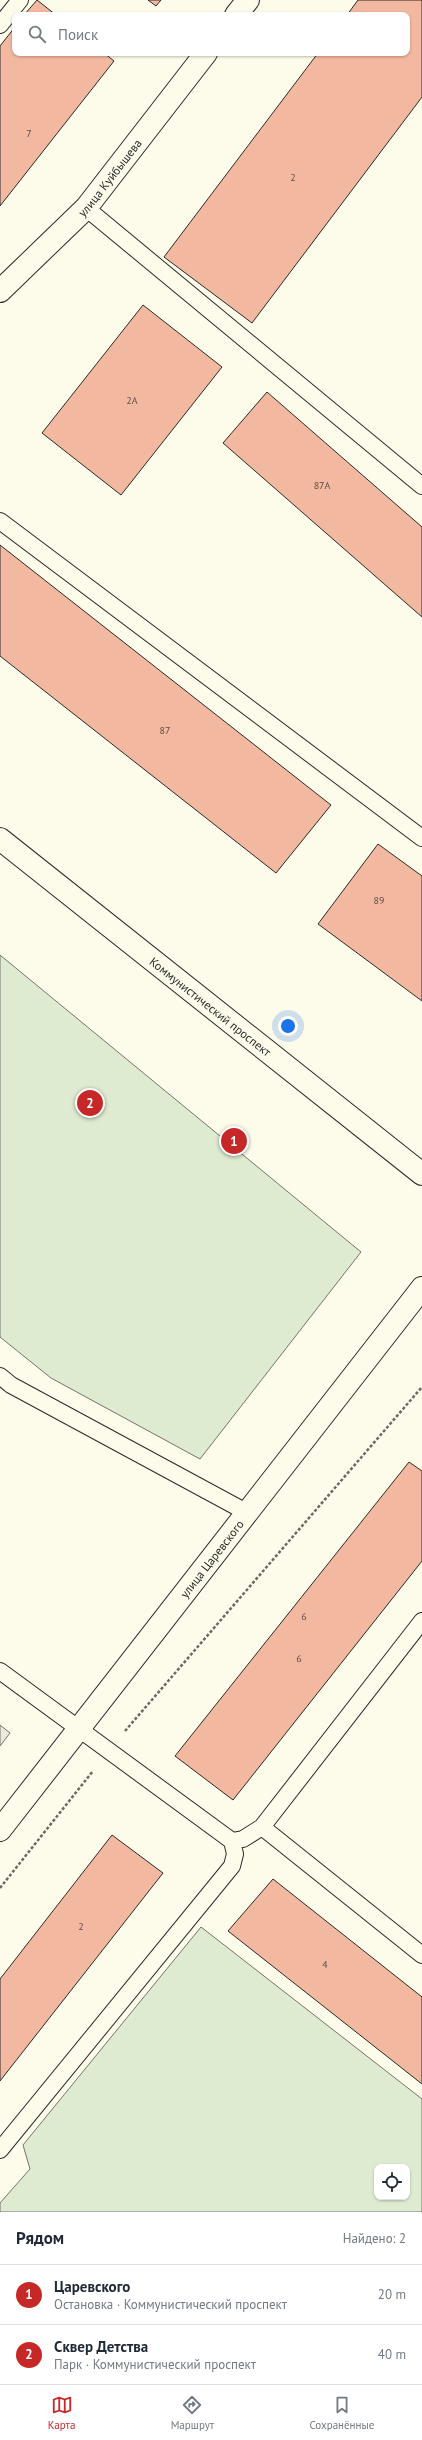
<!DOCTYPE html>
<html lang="ru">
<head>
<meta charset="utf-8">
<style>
	:root { --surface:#fff; --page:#f6f6f7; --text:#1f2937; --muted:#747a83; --line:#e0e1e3; --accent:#c62828 }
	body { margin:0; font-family:"PT Sans",sans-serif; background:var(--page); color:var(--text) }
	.controls { position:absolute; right:12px; bottom:12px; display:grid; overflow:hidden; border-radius:8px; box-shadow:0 1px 3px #0004 }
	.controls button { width:36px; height:36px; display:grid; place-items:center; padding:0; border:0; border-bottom:1px solid var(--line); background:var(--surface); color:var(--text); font:20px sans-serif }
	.you { position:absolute; left:288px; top:1026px; width:14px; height:14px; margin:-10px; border:3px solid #fff; border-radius:50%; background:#1a73e8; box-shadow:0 0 0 6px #1a73e833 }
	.badge { display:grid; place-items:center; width:26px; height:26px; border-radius:50%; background:var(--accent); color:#fff; font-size:13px; font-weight:700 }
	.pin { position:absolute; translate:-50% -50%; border:2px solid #fff; box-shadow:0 1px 4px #0006 }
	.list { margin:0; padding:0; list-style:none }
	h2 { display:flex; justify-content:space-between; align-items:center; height:52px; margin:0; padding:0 16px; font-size:17px }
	h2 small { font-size:13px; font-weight:400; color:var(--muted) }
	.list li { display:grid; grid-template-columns:26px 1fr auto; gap:12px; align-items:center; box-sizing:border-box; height:60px; padding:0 16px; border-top:1px solid var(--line) }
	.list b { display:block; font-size:15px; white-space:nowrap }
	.list p { margin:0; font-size:13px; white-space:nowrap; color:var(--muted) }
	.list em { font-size:13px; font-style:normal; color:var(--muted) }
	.icon { flex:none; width:22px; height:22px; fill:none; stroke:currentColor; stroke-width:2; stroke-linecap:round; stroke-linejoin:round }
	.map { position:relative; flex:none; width:422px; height:2212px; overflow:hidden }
	.search { position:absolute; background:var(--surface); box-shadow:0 1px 3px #0004; left:12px; right:12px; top:12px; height:44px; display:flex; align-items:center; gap:10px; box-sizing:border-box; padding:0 14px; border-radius:8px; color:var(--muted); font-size:15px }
	.sheet { height:172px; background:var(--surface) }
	nav { display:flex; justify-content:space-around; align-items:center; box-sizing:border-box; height:56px; border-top:1px solid var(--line); background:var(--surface); font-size:11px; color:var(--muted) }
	nav a { display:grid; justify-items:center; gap:2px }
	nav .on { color:var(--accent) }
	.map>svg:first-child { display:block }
</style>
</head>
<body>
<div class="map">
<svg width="422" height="2212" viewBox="0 0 422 2212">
	<rect width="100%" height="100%" fill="#fdfbea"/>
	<path fill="#deebd1" stroke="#74746e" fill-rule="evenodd" d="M0,955L361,1252L200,1459L51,1378L0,1337Z
		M201,1927L422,2099V2212H0V2203L30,2169L23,2145ZM377,2167H407V2197H377Z"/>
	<path fill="#eceadb" stroke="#74746e" d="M0,1725L10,1733L0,1746Z"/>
	<path fill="#f2b8a0" stroke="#2b2b2b" d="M37,0L56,15H24Z
		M148,0H161L156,6Z
		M358,0H422V97L252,323L164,257L318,53H407V15H347Z
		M15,27V53H104L114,61L0,206V46Z
		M143,305L222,367L121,495L42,433Z
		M267,392L422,527V617L223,443Z
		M0,545L331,805L276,873L0,656Z
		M378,844L422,876V1001L318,924Z
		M409,1462L422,1471V1561L233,1800L175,1756Z
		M112,1835L163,1873L0,2081V1979Z
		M273,1879L422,1997V2084L228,1931Z"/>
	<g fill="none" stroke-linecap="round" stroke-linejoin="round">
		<g stroke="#2b2b2b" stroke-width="18">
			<path id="lane" d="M0,25L20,0
				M86,208L422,486
				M0,521L422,838
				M0,1376L11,1385L248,1513
				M0,1671L232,1841L243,1839L262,1827L422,1621
				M262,1827L422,1955
				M0,2150L232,1866L235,1854L232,1841"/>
		</g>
		<g stroke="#2b2b2b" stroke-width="24">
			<g id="street">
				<path d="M236,15L248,0"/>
				<path id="s1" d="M0,291L86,208L206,53"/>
			</g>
		</g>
		<g stroke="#2b2b2b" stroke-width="24">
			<g id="secondary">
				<path id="s2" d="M0,1830L422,1288"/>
			</g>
		</g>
		<g stroke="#2b2b2b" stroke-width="24">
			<g id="primary">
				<path id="s3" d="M0,839L422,1174"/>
			</g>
		</g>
		<path stroke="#6a6964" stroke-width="2.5" stroke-dasharray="3 2" stroke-linecap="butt" d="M125,1731L422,1387
			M0,1888L93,1771"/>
		<use href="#lane" stroke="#fdfbea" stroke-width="16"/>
		<use href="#street" stroke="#fdfbea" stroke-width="22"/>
		<use href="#secondary" stroke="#fdfbea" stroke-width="22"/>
		<use href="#primary" stroke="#fdfbea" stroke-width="22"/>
	</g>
	<g text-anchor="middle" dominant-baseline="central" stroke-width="3" stroke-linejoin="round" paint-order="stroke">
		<g font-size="10" fill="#5d4e48">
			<text x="29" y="133">7</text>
			<text x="293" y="177">2</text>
			<text x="132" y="400">2А</text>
			<text x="322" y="485">87А</text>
			<text x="165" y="730">87</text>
			<text x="379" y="900">89</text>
			<text x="304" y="1616">6</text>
			<text x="299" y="1658">6</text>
			<text x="81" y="1926">2</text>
			<text x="325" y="1964">4</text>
		</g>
		<g font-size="12" fill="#2b2b2b" stroke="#fdfbea">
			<text stroke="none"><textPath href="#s1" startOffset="158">улица Куйбышева</textPath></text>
			<text stroke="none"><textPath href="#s3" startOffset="269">Коммунистический проспект</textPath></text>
			<text stroke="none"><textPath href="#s2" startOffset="344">улица Царевского</textPath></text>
		</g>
	</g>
</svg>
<div class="controls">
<button><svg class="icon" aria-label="locate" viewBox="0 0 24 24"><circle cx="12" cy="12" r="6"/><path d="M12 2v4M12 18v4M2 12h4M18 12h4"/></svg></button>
</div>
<div class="you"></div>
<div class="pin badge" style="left:234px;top:1141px">1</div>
<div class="pin badge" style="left:90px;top:1103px">2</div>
<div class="search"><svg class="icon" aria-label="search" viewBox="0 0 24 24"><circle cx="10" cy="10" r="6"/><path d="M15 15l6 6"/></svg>Поиск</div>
</div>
<section class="sheet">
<h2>Рядом<small>Найдено: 2</small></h2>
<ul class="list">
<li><span class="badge">1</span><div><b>Царевского</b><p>Остановка · Коммунистический проспект</p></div><em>20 m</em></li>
<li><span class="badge">2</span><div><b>Сквер Детства</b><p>Парк · Коммунистический проспект</p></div><em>40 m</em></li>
</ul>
</section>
<nav>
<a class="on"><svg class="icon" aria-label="map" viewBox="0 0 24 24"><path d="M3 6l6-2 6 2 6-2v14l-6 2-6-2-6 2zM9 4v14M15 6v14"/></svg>Карта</a>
<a><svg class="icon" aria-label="directions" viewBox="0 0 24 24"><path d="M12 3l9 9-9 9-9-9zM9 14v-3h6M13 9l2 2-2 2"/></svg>Маршрут</a>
<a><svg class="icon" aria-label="saved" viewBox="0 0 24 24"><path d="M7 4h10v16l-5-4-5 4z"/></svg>Сохранённые</a>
</nav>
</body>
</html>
